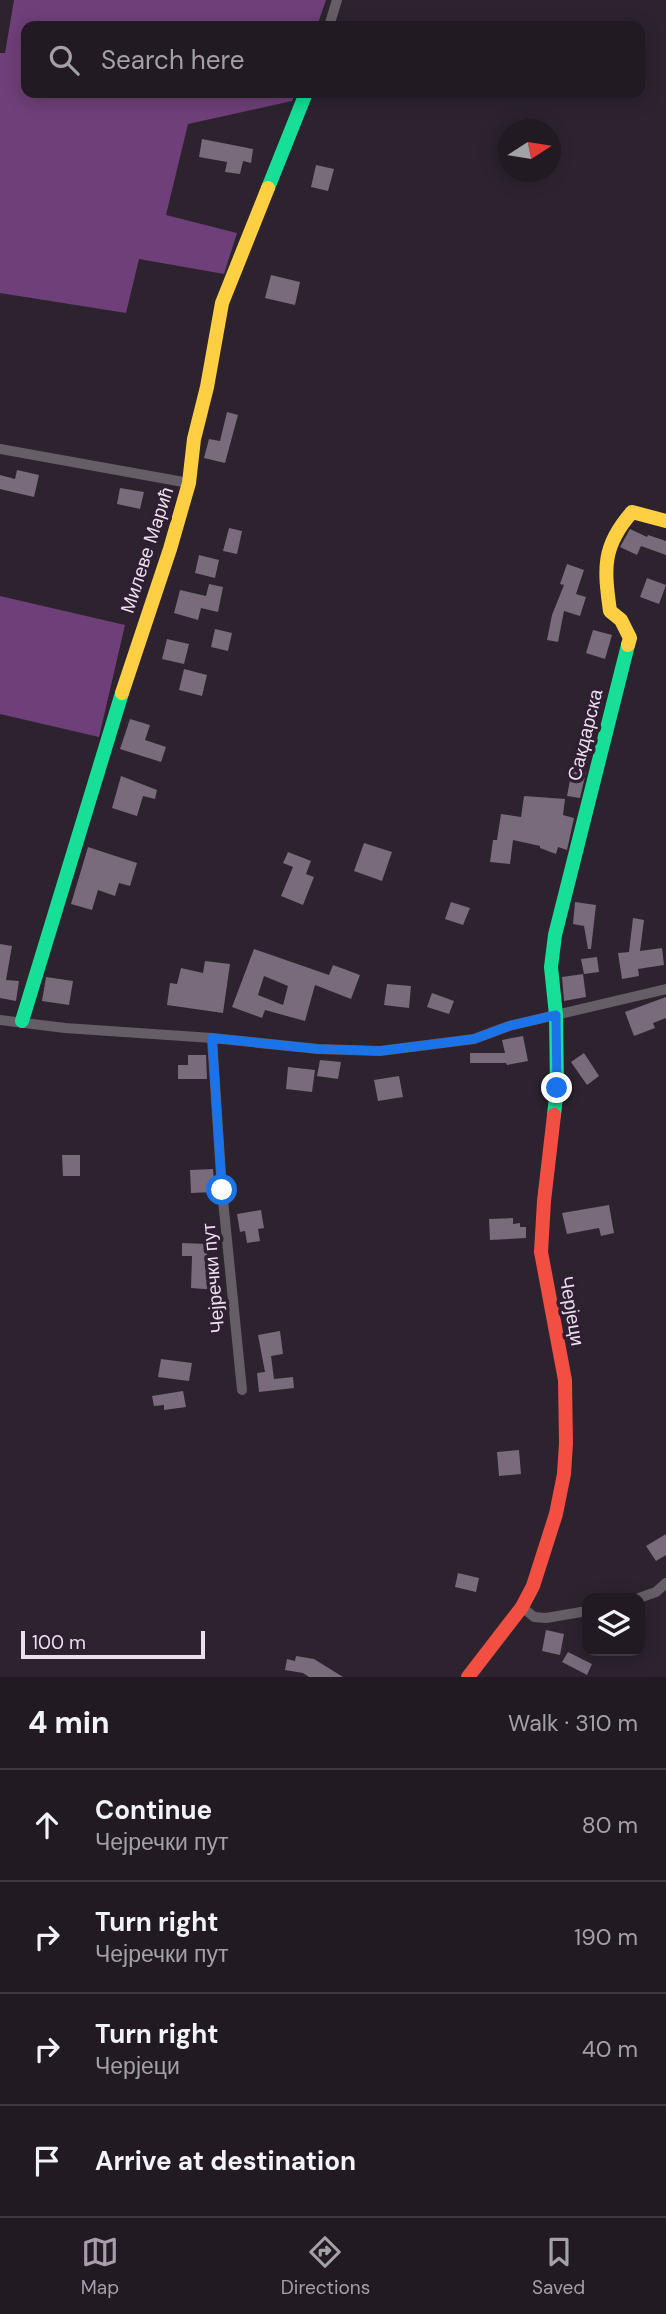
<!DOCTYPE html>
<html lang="en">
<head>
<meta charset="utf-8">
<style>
	:root { --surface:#211a22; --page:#29232a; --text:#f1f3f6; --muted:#a2a1a5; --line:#3e3840; --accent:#a89daa }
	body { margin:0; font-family:"DM Sans",sans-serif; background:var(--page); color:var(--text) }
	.controls { position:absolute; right:21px; bottom:21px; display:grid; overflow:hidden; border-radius:14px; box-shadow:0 4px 18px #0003 }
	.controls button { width:63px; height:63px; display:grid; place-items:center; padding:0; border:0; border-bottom:2px solid var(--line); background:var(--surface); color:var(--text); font:35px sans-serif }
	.compass { position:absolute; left:498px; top:119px; width:63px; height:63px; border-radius:50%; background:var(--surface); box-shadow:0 4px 18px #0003; rotate:78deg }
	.scale { position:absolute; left:21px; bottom:18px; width:184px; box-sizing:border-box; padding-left:7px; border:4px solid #ebdfed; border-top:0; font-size:19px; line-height:24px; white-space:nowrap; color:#ebdfed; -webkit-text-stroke:5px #301e33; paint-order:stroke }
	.stop { position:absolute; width:21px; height:21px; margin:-16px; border:5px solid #1a73e8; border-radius:50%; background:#fff }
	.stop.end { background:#1a73e8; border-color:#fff; box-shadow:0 2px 7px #0008 }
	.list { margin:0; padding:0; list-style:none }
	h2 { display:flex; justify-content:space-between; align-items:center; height:91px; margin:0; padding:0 28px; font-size:30px }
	h2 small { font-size:23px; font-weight:400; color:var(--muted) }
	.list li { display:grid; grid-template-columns:46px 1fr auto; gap:21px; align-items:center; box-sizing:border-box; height:112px; padding:0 28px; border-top:2px solid var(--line) }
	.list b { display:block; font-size:26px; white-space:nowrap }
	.list p { margin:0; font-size:23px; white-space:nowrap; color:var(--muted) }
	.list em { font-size:23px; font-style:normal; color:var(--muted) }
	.icon { flex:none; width:38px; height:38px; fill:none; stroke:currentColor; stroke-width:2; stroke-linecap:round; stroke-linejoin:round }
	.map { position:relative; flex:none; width:666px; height:1677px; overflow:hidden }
	.search { position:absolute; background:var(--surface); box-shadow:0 4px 18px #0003; left:21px; right:21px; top:21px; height:77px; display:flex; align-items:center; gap:18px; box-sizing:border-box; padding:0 24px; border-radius:14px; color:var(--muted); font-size:26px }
	.sheet { height:539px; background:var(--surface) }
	nav { display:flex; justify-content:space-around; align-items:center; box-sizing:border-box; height:98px; border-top:2px solid var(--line); background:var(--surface); font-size:19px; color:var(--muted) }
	nav a { display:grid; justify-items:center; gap:4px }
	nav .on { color:var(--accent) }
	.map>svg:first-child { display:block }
</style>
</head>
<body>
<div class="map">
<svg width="666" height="1677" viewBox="0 0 666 1677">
	<rect width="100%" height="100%" fill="#2c232e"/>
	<path fill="#6f3f79" d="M14,0H326L317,26H26V93H295L292,101L188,124L166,215L237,233L224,274L139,259L126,313L0,293V53H5Z
		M0,596L125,625L99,737L0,714Z"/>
	<path fill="#796a7c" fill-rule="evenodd" d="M202,139L253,149L251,163L243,161L240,174L225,172L227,162L199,157Z
		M316,165L334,169L328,191L311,187Z
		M271,275L300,282L295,305L265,298Z
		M227,412L238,415L225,463L204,458L209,439L220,441Z
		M17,470L39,475L34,497L0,489V475L15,479Z
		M120,488L144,492L140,509L117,504Z
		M229,528L242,531L237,554L223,551Z
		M630,529L647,537L648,535L666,541V555L641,546L637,555L620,547Z
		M199,555L219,560L215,578L195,573Z
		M567,564L584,570L576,594L586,597L580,616L564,611L558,642L547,640L552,615L564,585L560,584Z
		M647,578L666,585L659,604L640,597Z
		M209,584L223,587L218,612L201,608L198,620L174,613L180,590L206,596Z
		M215,629L232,633L228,651L211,647Z
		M593,630L612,635L605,659L586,653Z
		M167,639L189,644L184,664L162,659Z
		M184,669L207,675L202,696L179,690Z
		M130,719L150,725L145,740L166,747L161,762L120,749Z
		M572,769L586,772L580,798L567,796Z
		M121,776L157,790L155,799L143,796L137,816L112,808Z
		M524,796L565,799L563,815L574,818L567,850L558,847L556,854L540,848V846L513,840L510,864L490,862L493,840H497L501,814L521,817Z
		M364,843L392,852L382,881L354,871Z
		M88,847L137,863L130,886L119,883L115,896L98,890L92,910L71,904Z
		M288,852L311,861L306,874L314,877L303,905L281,896L293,867L283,863Z
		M451,902L470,908L463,925L445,919Z
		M575,902L596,905L591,949H588L584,926L573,924Z
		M633,918L644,920L640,951L662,948L664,965L638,969L639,976L622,979L618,953L629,952Z
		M0,944L12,946L6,980L19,981L16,1001L0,998Z
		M254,949L329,975L333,965L360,975L351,999L315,985L305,1021L265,1010L262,1018L232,1007ZM264,976L288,986L283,1005L258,995Z
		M597,957L599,972L584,974L581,959Z
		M205,961L230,964L223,1013L167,1005L170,983L177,984L181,968L203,973Z
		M583,974L586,997L564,1001L562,977Z
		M46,977L73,981L69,1005L42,1001Z
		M387,984L411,986L409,1008L384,1005Z
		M432,993L454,1001L449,1014L427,1007Z
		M666,997V1018L653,1023L655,1028L634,1036L625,1012Z
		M523,1036L528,1061L507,1065L506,1063H470V1053H505L502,1040Z
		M584,1053L599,1076L587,1085L571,1062Z
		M188,1055H206L207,1079H178V1065H188Z
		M320,1060L341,1062L338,1079L317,1076Z
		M288,1067L315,1070L312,1092L286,1089Z
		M399,1076L403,1097L378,1101L374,1080Z
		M62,1155H80V1176H63Z
		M213,1169L215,1192L191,1193L190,1170Z
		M609,1205L614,1233L601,1236L599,1228L567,1234L562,1213Z
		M261,1210L264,1228L258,1229L260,1241L247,1243L245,1231L240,1232L237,1214Z
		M513,1218V1224L520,1223V1227H526V1238L490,1240L489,1219Z
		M182,1243L208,1244L207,1259L218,1260L217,1290L191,1288L192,1256H182Z
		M280,1331L283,1354L271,1356L274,1379L293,1377L294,1388L259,1392L257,1373L265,1372L258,1335Z
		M161,1359L192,1363L189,1381L158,1377Z
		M183,1391L186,1407L164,1410V1405L154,1406L152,1396Z
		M519,1450L521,1474L499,1476L497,1452Z
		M666,1534V1555L656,1561L646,1546Z
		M458,1573L479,1578L476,1592L455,1587Z
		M546,1630L564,1634L560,1655L542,1651Z
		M568,1652L592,1664L587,1675L562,1662Z
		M296,1656L314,1659L343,1677H309L303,1673L285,1670L287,1659L295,1661Z"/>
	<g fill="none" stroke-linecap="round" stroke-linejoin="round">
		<path stroke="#655e66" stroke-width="10" d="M329,26L337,0
			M0,449L189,483
			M0,1020L65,1028L212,1038L318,1049L380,1051L474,1039L509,1026L666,989
			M212,1038L222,1190L242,1390
			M639,1598L656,1592L666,1583
			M522,1607L534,1617L546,1618L587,1611"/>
		<path stroke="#16e098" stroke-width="14" d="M268,188L306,93
			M22,1021L122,693
			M554,1115L557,1088L556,1015L551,967L555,935L628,645"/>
		<path stroke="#ffcf43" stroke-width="14" d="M628,645L630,638L621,620L610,611C604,568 602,546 632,512L666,521
			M122,693L170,549L189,483L194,439L207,387L222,303L268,188"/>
		<path stroke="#f24e42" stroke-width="14" d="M468,1677L522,1607L533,1586L556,1514L564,1474L566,1443L565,1380L541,1252L544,1201L554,1115"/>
	</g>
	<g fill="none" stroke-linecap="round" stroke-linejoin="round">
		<path stroke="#1a73e8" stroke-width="9" d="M222,1190L212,1038L318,1049L380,1051L474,1039L509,1026L556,1015L557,1088"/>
	</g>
	<g text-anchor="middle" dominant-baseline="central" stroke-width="7" stroke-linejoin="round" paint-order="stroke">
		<g font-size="19" fill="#ebdfed" stroke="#301e33">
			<text transform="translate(147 550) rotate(-72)">Милеве Мaрић</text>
			<text transform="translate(585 735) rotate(-76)">Сакдарска</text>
			<text transform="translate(213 1278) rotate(-95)">Чејречки пут</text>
			<text transform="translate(572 1311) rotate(80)">Черјеци</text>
		</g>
	</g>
</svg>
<div class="controls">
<button><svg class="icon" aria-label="layers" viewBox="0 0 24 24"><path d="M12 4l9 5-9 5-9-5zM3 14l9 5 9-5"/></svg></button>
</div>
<svg class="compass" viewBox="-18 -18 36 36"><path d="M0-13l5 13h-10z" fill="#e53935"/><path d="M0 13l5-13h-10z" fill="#a2a1a5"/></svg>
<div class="scale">100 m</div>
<div class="stop" style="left:222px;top:1190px"></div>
<div class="stop end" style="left:557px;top:1088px"></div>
<div class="search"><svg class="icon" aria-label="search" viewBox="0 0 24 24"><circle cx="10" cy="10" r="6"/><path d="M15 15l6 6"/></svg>Search here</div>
</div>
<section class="sheet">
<h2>4 min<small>Walk · 310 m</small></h2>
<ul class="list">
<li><svg class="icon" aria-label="ahead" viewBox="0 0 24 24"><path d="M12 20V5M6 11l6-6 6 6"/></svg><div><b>Continue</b><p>Чејречки пут</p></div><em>80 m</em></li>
<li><svg class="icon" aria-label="right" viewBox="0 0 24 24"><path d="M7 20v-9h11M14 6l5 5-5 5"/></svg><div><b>Turn right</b><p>Чејречки пут</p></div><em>190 m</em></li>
<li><svg class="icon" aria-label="right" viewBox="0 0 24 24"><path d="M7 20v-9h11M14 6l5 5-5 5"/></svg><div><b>Turn right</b><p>Черјеци</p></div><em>40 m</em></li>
<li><svg class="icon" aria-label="arrive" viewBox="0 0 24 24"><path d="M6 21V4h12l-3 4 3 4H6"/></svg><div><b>Arrive at destination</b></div></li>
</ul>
</section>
<nav>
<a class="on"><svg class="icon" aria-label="map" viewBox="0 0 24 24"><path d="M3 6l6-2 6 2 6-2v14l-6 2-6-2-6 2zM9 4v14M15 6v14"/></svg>Map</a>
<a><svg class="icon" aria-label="directions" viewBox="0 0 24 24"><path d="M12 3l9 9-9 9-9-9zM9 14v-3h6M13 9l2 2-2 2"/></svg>Directions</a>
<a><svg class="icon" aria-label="saved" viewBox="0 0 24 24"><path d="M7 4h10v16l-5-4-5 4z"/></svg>Saved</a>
</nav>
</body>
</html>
